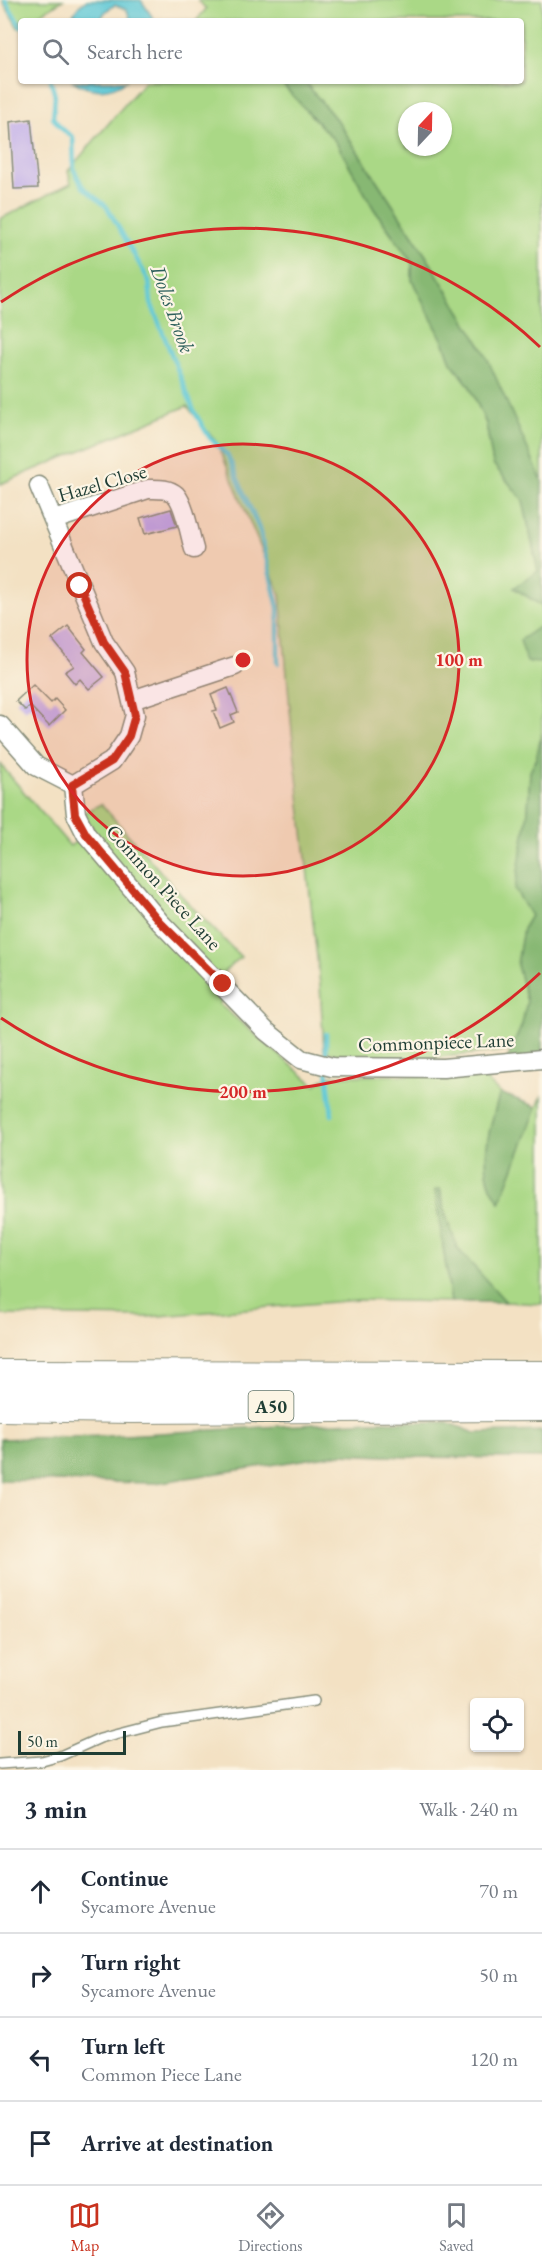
<!DOCTYPE html>
<html lang="en">
<head>
<meta charset="utf-8">
<style>
	:root { --surface:#fff; --page:#f2f2f3; --text:#1f2937; --muted:#747a83; --line:#e0e1e3; --accent:#c8321e }
	body { margin:0; font-family:"EB Garamond",serif; background:var(--page); color:var(--text) }
	.controls { position:absolute; right:18px; bottom:18px; display:grid; overflow:hidden; border-radius:6px; box-shadow:0 2px 4px #0004 }
	.controls button { width:54px; height:54px; display:grid; place-items:center; padding:0; border:0; border-bottom:2px solid var(--line); background:var(--surface); color:var(--text); font:30px sans-serif }
	.compass { position:absolute; left:398px; top:102px; width:54px; height:54px; border-radius:50%; background:var(--surface); box-shadow:0 2px 4px #0004; rotate:22deg }
	.scale { position:absolute; left:18px; bottom:15px; width:108px; box-sizing:border-box; padding-left:6px; border:3px solid #1f3d34; border-top:0; font-size:16px; line-height:21px; white-space:nowrap; color:#1f3d34; -webkit-text-stroke:4px #fcf5e5; paint-order:stroke }
	.stop { position:absolute; width:18px; height:18px; margin:-14px; border:4px solid #c8321e; border-radius:50%; background:#fff }
	.stop.end { background:#c8321e; border-color:#fff; box-shadow:0 2px 6px #0008 }
	.list { margin:0; padding:0; list-style:none }
	h2 { display:flex; justify-content:space-between; align-items:center; height:78px; margin:0; padding:0 24px; font-size:26px }
	h2 small { font-size:20px; font-weight:400; color:var(--muted) }
	.list li { display:grid; grid-template-columns:39px 1fr auto; gap:18px; align-items:center; box-sizing:border-box; height:84px; padding:0 24px; border-top:2px solid var(--line) }
	.list b { display:block; font-size:22px; white-space:nowrap }
	.list p { margin:0; font-size:20px; white-space:nowrap; color:var(--muted) }
	.list em { font-size:20px; font-style:normal; color:var(--muted) }
	.icon { flex:none; width:33px; height:33px; fill:none; stroke:currentColor; stroke-width:2; stroke-linecap:round; stroke-linejoin:round }
	.map { position:relative; flex:none; width:542px; height:1770px; overflow:hidden }
	.search { position:absolute; background:var(--surface); box-shadow:0 2px 4px #0004; left:18px; right:18px; top:18px; height:66px; display:flex; align-items:center; gap:15px; box-sizing:border-box; padding:0 21px; border-radius:6px; color:var(--muted); font-size:22px }
	.sheet { height:414px; background:var(--surface) }
	nav { display:flex; justify-content:space-around; align-items:center; box-sizing:border-box; height:84px; border-top:2px solid var(--line); background:var(--surface); font-size:16px; color:var(--muted) }
	nav a { display:grid; justify-items:center; gap:3px }
	nav .on { color:var(--accent) }
	.map>svg:first-child { display:block }
</style>
</head>
<body>
<div class="map">
<svg width="542" height="1770" viewBox="0 0 542 1770">
	<rect width="100%" height="100%" fill="#fcf5e5"/>
	<filter id="ink" filterUnits="userSpaceOnUse"><feTurbulence type="fractalNoise" baseFrequency=".0167" numOctaves="2"/><feDisplacementMap in="SourceGraphic" scale="12" xChannelSelector="R" yChannelSelector="G"/><feConvolveMatrix kernelMatrix="1 2 1 2 8 2 1 2 1" color-interpolation-filters="sRGB"/></filter>
	<filter id="wash" filterUnits="userSpaceOnUse"><feTurbulence type="fractalNoise" baseFrequency=".008" numOctaves="4" result="noise"/><feDisplacementMap in="SourceGraphic" scale="24" xChannelSelector="R" yChannelSelector="G"/><feGaussianBlur stdDeviation="1.35" result="paint"/><feColorMatrix in="noise" values="0 0 0 0 0 0 0 0 0 0 0 0 0 0 0 0 0 1.4 0 .05"/><feComposite in="paint" operator="in"/></filter>
	<g filter="url(#wash)">
		<rect width="100%" height="100%" fill="#f3e1c3"/>
		<path fill="#aad886" stroke="#648a5d" stroke-width="1.5" fill-rule="evenodd" d="M2,0H63L29,21H21V26L18,28Z
			M198,0H542V481L429,278L437,274L426,256L339,123L304,81H521V21H196L206,9ZM407,111H443V147H407Z
			M145,81H279L336,142L374,209L412,263V280L444,343L451,362L469,385L486,424L493,464L523,500L538,571L514,588L542,606V625L520,641L542,663V733L536,759L530,772L528,811L531,916L523,929L517,965L527,1001L522,1025L511,1050L401,1061L360,1060L324,1051L320,985L292,732L280,594L217,443L187,406L0,484V219L71,183L68,171Z
			M0,764L70,846L93,829L83,813L101,804L188,903L241,957L212,982L227,994L219,1004L315,1085L329,1076L484,1074L489,1083L500,1093C492,1120 481,1152 489,1181C491,1188 496,1195 500,1202L542,1095V1304L506,1302C491,1287 468,1267 458,1248C448,1231 445,1208 440,1189L435,1190L451,1302L358,1300L147,1317L0,1315Z"/>
		<path fill="#87b873" stroke="#537a54" stroke-width="1.5" d="M279,81H304L339,123L426,256L484,351L542,481V606L514,588L538,571L523,500L493,464L486,423L469,385L451,362L444,343L412,280V262L374,209L336,142Z
			M542,625V663L527,662L520,640Z
			M542,733V1059L506,1062L522,1025L527,1001L517,965L523,929L531,916L515,889L528,811L530,772L536,759Z
			M500,1093L537,1107L500,1203C496,1196 491,1189 489,1181C481,1153 492,1120 500,1093Z
			M440,1189L444,1211L458,1249L506,1302H451L435,1190Z
			M370,1421L447,1422L475,1433L542,1431V1458L407,1457L341,1454L155,1483L0,1480V1439L107,1436Z"/>
		<path fill="#5cc7d6" stroke="#3e8285" stroke-width="1.5" d="M87,0H141L155,21H131L127,10L115,5C109,8 102,13 101,21H69L79,6Z
			M73,81H126C109,93 90,92 73,81Z"/>
		<g fill="none" stroke-linecap="round" stroke-linejoin="round">
			<path stroke="#5cc7d6" stroke-width="4.5" d="M5,0L21,27
				M51,81L55,96L53,118L62,129L73,137L74,170L83,187L107,207L149,281L151,303L194,411L209,437L228,456L260,531L278,608V663
				M326,1034V1061
				M327,1069L332,1115"/>
		</g>
		<g id="blocks">
			<path fill="#beaaea" d="M31,119L38,188L14,189L10,122Z
				M171,509L177,526L145,534L140,518Z
				M68,626L86,649L83,652L104,677L89,689L80,679L75,684L65,672L74,666L52,639Z
				M33,685L51,703L55,699L65,710L49,726L30,706L25,710L16,701Z
				M228,688L238,712L231,715L234,722L220,728L213,711L217,710L211,695Z"/>
		</g>
	</g>
	<g filter="url(#ink)">
		<use href="#blocks" fill-opacity="0" stroke="#898f7c" stroke-width="1.5"/>
		<g fill="none" stroke-linecap="round" stroke-linejoin="round">
			<g stroke="#898f7c" stroke-width="12">
				<path id="lane" d="M0,1764L42,1761L60,1756L100,1738L162,1722L314,1701"/>
			</g>
			<g stroke="#898f7c" stroke-width="21">
				<path id="street" d="M39,486L104,642L125,672L135,715L129,736L112,761L73,785
					M54,520L148,489C158,489 168,488 176,495C185,505 190,536 194,549
					M132,700L235,666
					M0,725L36,766L73,785L76,814L86,834L160,922L266,1031L301,1059L332,1067L443,1068L542,1059"/>
			</g>
			<g stroke="#898f7c" stroke-width="34">
				<path id="highway" d="M0,1376L542,1377
					M0,1405L131,1407L542,1405"/>
			</g>
			<use href="#lane" stroke="#fff" stroke-width="9"/>
			<use href="#street" stroke="#fff" stroke-width="18"/>
			<use href="#highway" stroke="#fff" stroke-width="32"/>
		</g>
	</g>
	<g fill="none" stroke-linecap="round" stroke-linejoin="round" filter="url(#ink)">
		<path stroke="#c8321e" stroke-width="8" d="M80,586L104,642L125,672L135,715L129,736L112,761L72,785L75,814L86,834L160,922L223,984"/>
	</g>
	<circle cx="243" cy="660" r="216" fill="#d62828" fill-opacity=".12"/>
	<g fill="none" stroke="#d62828" stroke-width="3">
		<circle cx="243" cy="660" r="216"/>
		<path d="M540 973A432 432 0 0 1 1 1018M1 302A432 432 0 0 1 540 347"/>
	</g>
	<g text-anchor="middle" dominant-baseline="central" stroke-width="4.5" stroke-linejoin="round" paint-order="stroke">
		<rect fill="#fcf5e5" stroke="#617469" stroke-width="1.5" x="248.5" y="1391" width="45" height="30" rx="4.5"/>
		<g font-size="18" font-weight="bold" fill="#1f3d34">
			<text x="271" y="1406">A50</text>
		</g>
		<g font-size="20" fill="#1f3d34" stroke="#fcf5e5">
			<text transform="translate(102 483) rotate(-16)">Hazel Close</text>
			<text transform="translate(164 887) rotate(48)">Common Piece Lane</text>
			<text transform="translate(436 1042) rotate(-2)">Commonpiece Lane</text>
		</g>
		<g font-size="21" font-style="italic" fill="#2e605c" stroke="#fcf5e5">
			<text transform="translate(173 309) rotate(70)">Doles Brook</text>
		</g>
	</g>
	<circle cx="243" cy="660" r="9" fill="#d62828" stroke="#fcf5e5" stroke-width="3"/>
	<g font-size="18" text-anchor="middle" font-weight="bold" fill="#d62828" stroke="#fcf5e5" stroke-width="4.5" stroke-linejoin="round" paint-order="stroke">
		<text x="459" y="666">100 m</text>
		<text x="243" y="1098">200 m</text>
	</g>
</svg>
<div class="controls">
<button><svg class="icon" aria-label="locate" viewBox="0 0 24 24"><circle cx="12" cy="12" r="6"/><path d="M12 2v4M12 18v4M2 12h4M18 12h4"/></svg></button>
</div>
<svg class="compass" viewBox="-18 -18 36 36"><path d="M0-13l5 13h-10z" fill="#e53935"/><path d="M0 13l5-13h-10z" fill="#747a83"/></svg>
<div class="scale">50 m</div>
<div class="stop" style="left:80px;top:586px"></div>
<div class="stop end" style="left:223px;top:984px"></div>
<div class="search"><svg class="icon" aria-label="search" viewBox="0 0 24 24"><circle cx="10" cy="10" r="6"/><path d="M15 15l6 6"/></svg>Search here</div>
</div>
<section class="sheet">
<h2>3 min<small>Walk · 240 m</small></h2>
<ul class="list">
<li><svg class="icon" aria-label="ahead" viewBox="0 0 24 24"><path d="M12 20V5M6 11l6-6 6 6"/></svg><div><b>Continue</b><p>Sycamore Avenue</p></div><em>70 m</em></li>
<li><svg class="icon" aria-label="right" viewBox="0 0 24 24"><path d="M7 20v-9h11M14 6l5 5-5 5"/></svg><div><b>Turn right</b><p>Sycamore Avenue</p></div><em>50 m</em></li>
<li><svg class="icon" aria-label="left" viewBox="0 0 24 24"><path d="M17 20v-9H6M10 6l-5 5 5 5"/></svg><div><b>Turn left</b><p>Common Piece Lane</p></div><em>120 m</em></li>
<li><svg class="icon" aria-label="arrive" viewBox="0 0 24 24"><path d="M6 21V4h12l-3 4 3 4H6"/></svg><div><b>Arrive at destination</b></div></li>
</ul>
</section>
<nav>
<a class="on"><svg class="icon" aria-label="map" viewBox="0 0 24 24"><path d="M3 6l6-2 6 2 6-2v14l-6 2-6-2-6 2zM9 4v14M15 6v14"/></svg>Map</a>
<a><svg class="icon" aria-label="directions" viewBox="0 0 24 24"><path d="M12 3l9 9-9 9-9-9zM9 14v-3h6M13 9l2 2-2 2"/></svg>Directions</a>
<a><svg class="icon" aria-label="saved" viewBox="0 0 24 24"><path d="M7 4h10v16l-5-4-5 4z"/></svg>Saved</a>
</nav>
</body>
</html>
